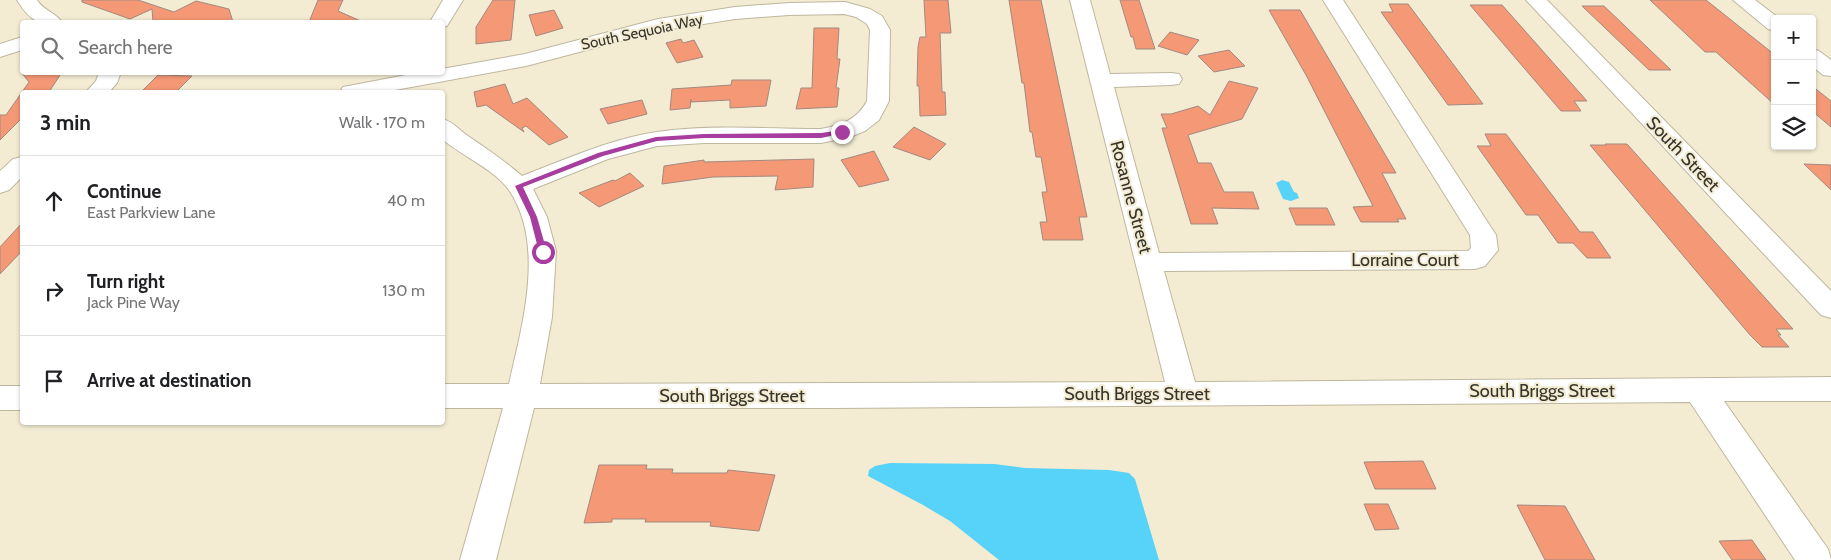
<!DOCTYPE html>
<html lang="en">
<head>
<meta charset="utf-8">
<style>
	:root { --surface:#fff; --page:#f2f2f2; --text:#202124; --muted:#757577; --line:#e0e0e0 }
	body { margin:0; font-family:Cabin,sans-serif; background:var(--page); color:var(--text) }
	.controls { position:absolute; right:15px; top:15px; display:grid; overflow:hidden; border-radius:5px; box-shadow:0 1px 4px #0004 }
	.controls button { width:45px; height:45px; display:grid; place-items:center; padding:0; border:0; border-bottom:1px solid var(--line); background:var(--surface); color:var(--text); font:25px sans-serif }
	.stop { position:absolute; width:15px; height:15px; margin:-11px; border:4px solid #a63d9f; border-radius:50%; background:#fff }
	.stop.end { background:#a63d9f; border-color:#fff; box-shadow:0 1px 5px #0008 }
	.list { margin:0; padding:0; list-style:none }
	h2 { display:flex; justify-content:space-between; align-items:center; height:65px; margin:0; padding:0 20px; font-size:21px }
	h2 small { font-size:16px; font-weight:400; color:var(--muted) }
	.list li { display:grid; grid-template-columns:32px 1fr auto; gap:15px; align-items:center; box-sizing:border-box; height:90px; padding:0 20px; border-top:1px solid var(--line) }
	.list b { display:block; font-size:19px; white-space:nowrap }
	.list p { margin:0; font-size:16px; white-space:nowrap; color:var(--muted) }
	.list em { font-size:16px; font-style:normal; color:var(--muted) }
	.icon { flex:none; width:28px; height:28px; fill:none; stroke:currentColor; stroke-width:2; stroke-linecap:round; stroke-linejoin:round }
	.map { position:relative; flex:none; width:1831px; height:560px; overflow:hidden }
	.search { position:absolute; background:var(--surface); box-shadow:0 1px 4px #0004; left:20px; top:20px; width:425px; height:55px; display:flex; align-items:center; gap:12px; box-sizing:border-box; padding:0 18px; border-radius:5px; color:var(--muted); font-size:19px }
	.panel { position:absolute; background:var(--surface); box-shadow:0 1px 4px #0004; left:20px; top:90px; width:425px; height:335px; border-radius:5px }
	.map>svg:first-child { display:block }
</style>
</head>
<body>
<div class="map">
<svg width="1831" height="560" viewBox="0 0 1831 560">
	<rect width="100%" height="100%" fill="#f3ecd3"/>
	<path fill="#57d2f9" d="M1282,180L1289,182L1294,192L1297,193L1299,198L1291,201L1283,199L1276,183Z
		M890,463L994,464L1025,468L1109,470L1129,473L1135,479L1159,560H999L950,521L923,505L868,476L869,470L875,466Z"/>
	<path fill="#f49875" stroke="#a38980" d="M82,0H138L174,12L196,1L229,9L233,22H153L152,9L130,19L82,2Z
		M318,0H343L338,11L363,22H309Z
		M493,0H515L511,40L476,44V27Z
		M924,0H948L951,33H940L942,92H945L946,115L920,116L919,86H917L918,47L920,37H926Z
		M1009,0H1041L1087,217H1079L1083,240H1043L1040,222H1047L1042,192H1047L1041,157H1036L1032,132H1030L1024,83H1022Z
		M1120,0H1139L1155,49H1136L1133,37H1131Z
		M1650,0H1706L1775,55V105L1716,52H1705Z
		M1389,4H1408L1483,104L1448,105L1381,12H1393Z
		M1470,5H1502L1587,101H1574L1581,111H1561Z
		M1582,6H1604L1671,70H1649Z
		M554,10L563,28L536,36L529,15Z
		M1269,10H1300L1396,173H1382L1406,219H1397L1399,222H1361L1353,207L1373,206L1306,75Z
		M814,28H839L837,59H840L836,88H839L837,107L796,109L801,88H812Z
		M1170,32L1199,40L1187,55L1158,46Z
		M681,39L683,43L694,40L703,57L677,63L666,43Z
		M1229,50L1245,66L1214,72L1198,56Z
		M21,72H62L49,92H22V118L0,140V115H6L29,82Z
		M158,75L192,76L176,92H141Z
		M732,80H771L766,106L730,108V100L691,102V99L690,108L670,110L672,89L731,85Z
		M1229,81L1258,88L1242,119L1188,135L1198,163H1211L1224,192H1253L1259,209L1212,208L1218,224H1191L1162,128H1167L1161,114H1171L1198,106L1210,115Z
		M505,84L513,104L527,98L568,137L549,145L526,126L522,128L524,132L486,105L477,107L474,92Z
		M1812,86L1831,101V127L1812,111Z
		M642,100L647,114L608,124L600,109Z
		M914,127L946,144L930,160L893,147Z
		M1485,134H1506L1580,232H1593L1611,258H1587L1573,243H1558L1538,215H1526L1477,146H1491Z
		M1605,144H1627L1793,329H1776L1781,335H1778L1789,347H1762L1750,335L1590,145H1606Z
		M874,151L889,180L859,187L841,160Z
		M814,159L813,187L775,190L778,176L713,177L662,184L664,166L704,160V162Z
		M1804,164L1831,165V190Z
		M630,173L644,186L599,207L579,193L613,180L615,181Z
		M1289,208H1327L1335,225H1296Z
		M22,223V251L0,274V247Z
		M1423,461L1436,489H1375L1364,462Z
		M599,465H647L646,469H673L672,473H727L728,470L775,475L759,531L710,526L711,522H645L646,519H612V522L584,523Z
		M1364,504H1388L1399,529L1375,530Z
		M1517,505L1565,506L1595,560H1545Z
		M1752,540L1766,560H1732L1719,541Z"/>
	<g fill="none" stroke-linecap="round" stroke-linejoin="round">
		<g stroke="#beb79f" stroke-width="2">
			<path id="minor" d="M17,0H37C43,10 56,13 62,22C38,25 30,21 17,0Z
				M443,0H463L447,26L442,27V22H430Z
				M1070,0H1090L1110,74L1171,73L1179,74L1182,79L1179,84L1171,85L1114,87L1159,253L1468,251L1471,248L1470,235L1323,0H1343L1496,235L1498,250L1485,266L1475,269L1164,271L1195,382L1831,377V401H1724L1828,549L1831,560H1795L1690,402L834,408H534L496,560H460L503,408H442V384H509C522,325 546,245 509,190C495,170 461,155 442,139V119C454,122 459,130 468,136C487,149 505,161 522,176C564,160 613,138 657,132C710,124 767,129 821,129C841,125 857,120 867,101L870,30L867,24L856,17L844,14L789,15L735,19L659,31L526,66L384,92H340L343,87L422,72H442V69L525,54L658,19L735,7L789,3L845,2L870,9L882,16L890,30L889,101L879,120L865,131L850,137L821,143H704L657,146L608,159L533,189L547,217L556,251L552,317L540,384L1165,382Z
				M1526,0H1547L1831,291V318L1821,315Z
				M1733,0H1755L1780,19H1775V31L1768,29Z
				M22,37V50L0,57V44Z
				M1812,49L1819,51L1831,60V76L1823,75L1812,66Z
				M99,72H121L117,83L109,92H86L96,81Z
				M22,157V177L9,190L0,193V171L13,159Z
				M0,386H22V410H0Z"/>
		</g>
		<use href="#minor" fill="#fff" fill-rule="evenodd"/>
	</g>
	<path fill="#a63d9f" d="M842,130L845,131V133L821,138H704L657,141L603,156L523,187L537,217L547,252L543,254L539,252L530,217L515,186L598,153L656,137L704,134L821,133Z"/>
	<g text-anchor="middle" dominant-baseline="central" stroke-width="4" stroke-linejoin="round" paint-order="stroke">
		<g font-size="15" fill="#36332a" stroke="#f3ecd3">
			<text transform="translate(642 32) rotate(-12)">South Sequoia Way</text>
		</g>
		<g font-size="18" fill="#36332a" stroke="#f3ecd3">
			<text transform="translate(1683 154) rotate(46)">South Street</text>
			<text transform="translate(1131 197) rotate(75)">Rosanne Street</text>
			<text x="1405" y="260">Lorraine Court</text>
			<text x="1542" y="391">South Briggs Street</text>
			<text x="1137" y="394">South Briggs Street</text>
			<text x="732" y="396">South Briggs Street</text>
		</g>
	</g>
</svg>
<div class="controls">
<button>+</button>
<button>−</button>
<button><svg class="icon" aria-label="layers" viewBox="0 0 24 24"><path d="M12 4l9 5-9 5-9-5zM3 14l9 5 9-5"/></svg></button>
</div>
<div class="stop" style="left:543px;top:252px"></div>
<div class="stop end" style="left:842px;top:132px"></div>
<div class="search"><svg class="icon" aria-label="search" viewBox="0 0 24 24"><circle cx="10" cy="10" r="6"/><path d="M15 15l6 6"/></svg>Search here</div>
<section class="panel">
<h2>3 min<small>Walk · 170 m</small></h2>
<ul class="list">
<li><svg class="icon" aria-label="ahead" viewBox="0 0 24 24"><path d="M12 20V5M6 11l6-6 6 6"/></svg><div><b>Continue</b><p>East Parkview Lane</p></div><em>40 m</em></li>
<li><svg class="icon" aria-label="right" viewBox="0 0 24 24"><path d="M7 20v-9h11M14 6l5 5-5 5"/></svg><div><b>Turn right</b><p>Jack Pine Way</p></div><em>130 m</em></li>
<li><svg class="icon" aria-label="arrive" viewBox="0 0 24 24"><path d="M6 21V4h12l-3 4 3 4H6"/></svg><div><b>Arrive at destination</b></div></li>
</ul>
</section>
</div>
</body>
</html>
